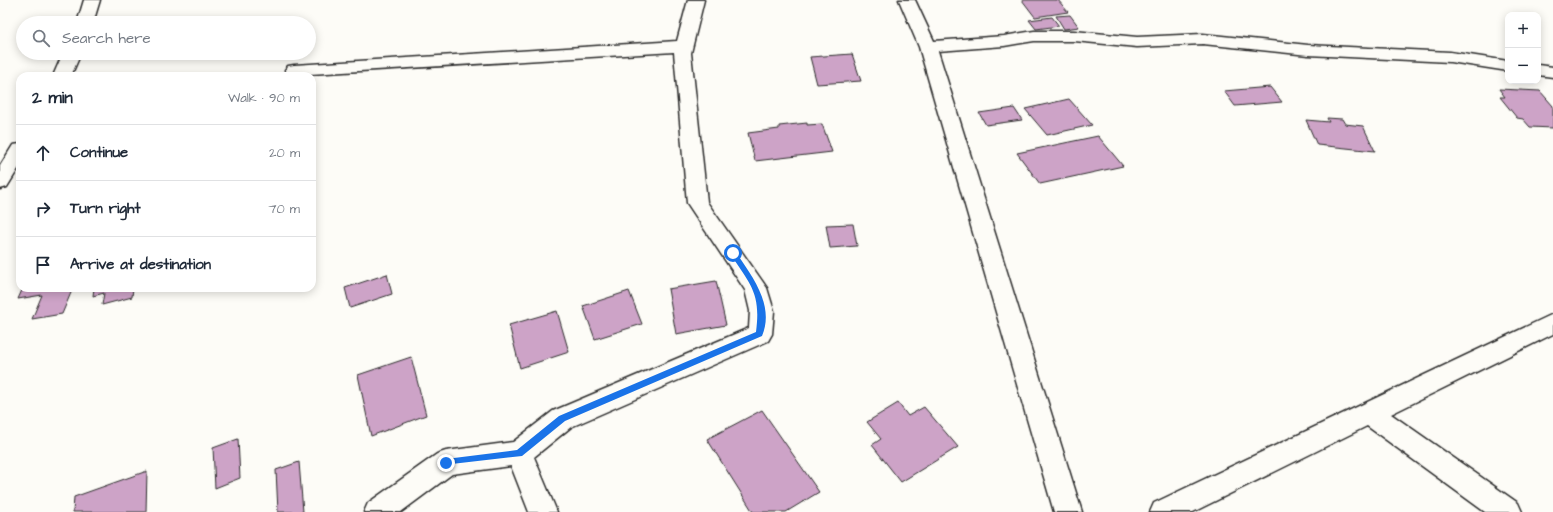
<!DOCTYPE html>
<html lang="en">
<head>
<meta charset="utf-8">
<style>
	:root { --surface:#fff; --page:#f2f2f3; --text:#1f2937; --muted:#747a83; --line:#e0e1e3 }
	body { margin:0; font-family:"Architects Daughter",sans-serif; background:var(--page); color:var(--text) }
	.controls { position:absolute; right:12px; top:12px; display:grid; overflow:hidden; border-radius:8px; box-shadow:0 2px 10px #0003 }
	.controls button { width:36px; height:36px; display:grid; place-items:center; padding:0; border:0; border-bottom:1px solid var(--line); background:var(--surface); color:var(--text); font:20px sans-serif }
	.stop { position:absolute; width:12px; height:12px; margin:-9px; border:3px solid #1a73e8; border-radius:50%; background:#fff }
	.stop.end { background:#1a73e8; border-color:#fff; box-shadow:0 1px 4px #0008 }
	.list { margin:0; padding:0; list-style:none }
	h2 { display:flex; justify-content:space-between; align-items:center; height:52px; margin:0; padding:0 16px; font-size:17px }
	h2 small { font-size:13px; font-weight:400; color:var(--muted) }
	.list li { display:grid; grid-template-columns:26px 1fr auto; gap:12px; align-items:center; box-sizing:border-box; height:56px; padding:0 16px; border-top:1px solid var(--line) }
	.list b { display:block; font-size:15px; white-space:nowrap }
	.list em { font-size:13px; font-style:normal; color:var(--muted) }
	.icon { flex:none; width:22px; height:22px; fill:none; stroke:currentColor; stroke-width:2; stroke-linecap:round; stroke-linejoin:round }
	.map { position:relative; flex:none; width:1553px; height:512px; overflow:hidden }
	.search { position:absolute; background:var(--surface); box-shadow:0 2px 10px #0003; left:16px; top:16px; width:300px; height:44px; display:flex; align-items:center; gap:10px; box-sizing:border-box; padding:0 14px; border-radius:22px; color:var(--muted); font-size:15px }
	.panel { position:absolute; background:var(--surface); box-shadow:0 2px 10px #0003; left:16px; top:72px; width:300px; height:220px; border-radius:12px }
	.map>svg:first-child { display:block }
</style>
</head>
<body>
<div class="map">
<svg width="1553" height="512" viewBox="0 0 1553 512">
	<rect width="100%" height="100%" fill="#fdfcf7"/>
	<filter id="ink" filterUnits="userSpaceOnUse"><feTurbulence type="fractalNoise" baseFrequency=".025" numOctaves="2"/><feDisplacementMap in="SourceGraphic" scale="8" xChannelSelector="R" yChannelSelector="G"/><feConvolveMatrix kernelMatrix="1 2 1 2 8 2 1 2 1" color-interpolation-filters="sRGB"/></filter>
	<g filter="url(#ink)">
		<path fill="#cda3c7" stroke="#2b2b2b" d="M1022,0H1058L1068,12L1035,17Z
			M1070,15L1079,27L1064,29L1056,16Z
			M1052,17L1059,26L1036,29L1029,20Z
			M852,54L861,81L817,84L810,57Z
			M1270,87L1282,102L1235,106L1224,91Z
			M1499,89L1540,91L1553,106V128L1530,127L1523,119L1517,118L1500,97H1505Z
			M1069,99L1092,125L1047,135L1025,109Z
			M1014,108L1022,120L986,125L979,113Z
			M1327,118L1342,119L1345,124L1363,126L1375,151L1317,145L1306,120L1329,122Z
			M807,123V125L822,124L832,152L755,161L748,133L779,129V126Z
			M1098,136L1123,166L1040,184L1017,153Z
			M853,224L857,246L830,248L826,225Z
			M387,274L392,294L350,308L345,288Z
			M716,281L726,325L676,334L668,289Z
			M23,288H73L62,314L32,319L42,295L18,299Z
			M94,288H133L132,297L102,305L104,293L93,296Z
			M629,291L642,324L595,339L583,306Z
			M557,311L569,352L520,368L509,325Z
			M411,357L426,415L371,436L358,375Z
			M898,403L908,416L924,407L958,447L901,482L872,445L881,439L867,422Z
			M762,410L819,492L786,512H753L707,439Z
			M238,439L240,478L215,488L213,448Z
			M299,462L303,512H278L276,470Z
			M147,471L146,512H73L74,497Z"/>
		<g fill="none" stroke-linecap="round" stroke-linejoin="round">
			<g stroke="#2b2b2b" stroke-width="3">
				<path id="minor" d="M84,0H100L93,23H77Z
					M688,0H704L691,53L707,202L767,288L774,311L772,334L768,341L571,427L534,457L557,512H529L511,466L452,474L401,512H364L368,503L437,454L446,451L513,442L553,411L749,328L750,311L745,290L687,203L674,52L294,75L288,74L285,70L288,66L294,65L677,41Z
					M899,0H915L934,41L1004,36L1034,31H1074L1137,37L1203,34L1308,45L1450,52L1508,61V71L1450,62L1308,55L1203,44L1137,47L1074,41H1034L1004,46L938,51L1082,512H1054L919,47Z
					M63,53H81L71,76H53Z
					M1538,65L1553,67V77L1538,75Z
					M20,144V166L7,187L0,189V166L13,145Z
					M1553,314V334L1391,414L1518,503L1522,512H1485L1367,426L1193,512H1150L1154,503Z"/>
			</g>
			<use href="#minor" fill="#fdfcf7" fill-rule="evenodd"/>
		</g>
	</g>
	<path fill="#1a73e8" d="M731,251H735C752,276 775,305 762,336L565,421L522,456L443,465V460L446,459L517,450L559,416L756,332C761,294 751,285 731,255Z"/>
</svg>
<div class="controls">
<button>+</button>
<button>−</button>
</div>
<div class="stop" style="left:733px;top:253px"></div>
<div class="stop end" style="left:446px;top:463px"></div>
<div class="search"><svg class="icon" aria-label="search" viewBox="0 0 24 24"><circle cx="10" cy="10" r="6"/><path d="M15 15l6 6"/></svg>Search here</div>
<section class="panel">
<h2>2 min<small>Walk · 90 m</small></h2>
<ul class="list">
<li><svg class="icon" aria-label="ahead" viewBox="0 0 24 24"><path d="M12 20V5M6 11l6-6 6 6"/></svg><div><b>Continue</b></div><em>20 m</em></li>
<li><svg class="icon" aria-label="right" viewBox="0 0 24 24"><path d="M7 20v-9h11M14 6l5 5-5 5"/></svg><div><b>Turn right</b></div><em>70 m</em></li>
<li><svg class="icon" aria-label="arrive" viewBox="0 0 24 24"><path d="M6 21V4h12l-3 4 3 4H6"/></svg><div><b>Arrive at destination</b></div></li>
</ul>
</section>
</div>
</body>
</html>
